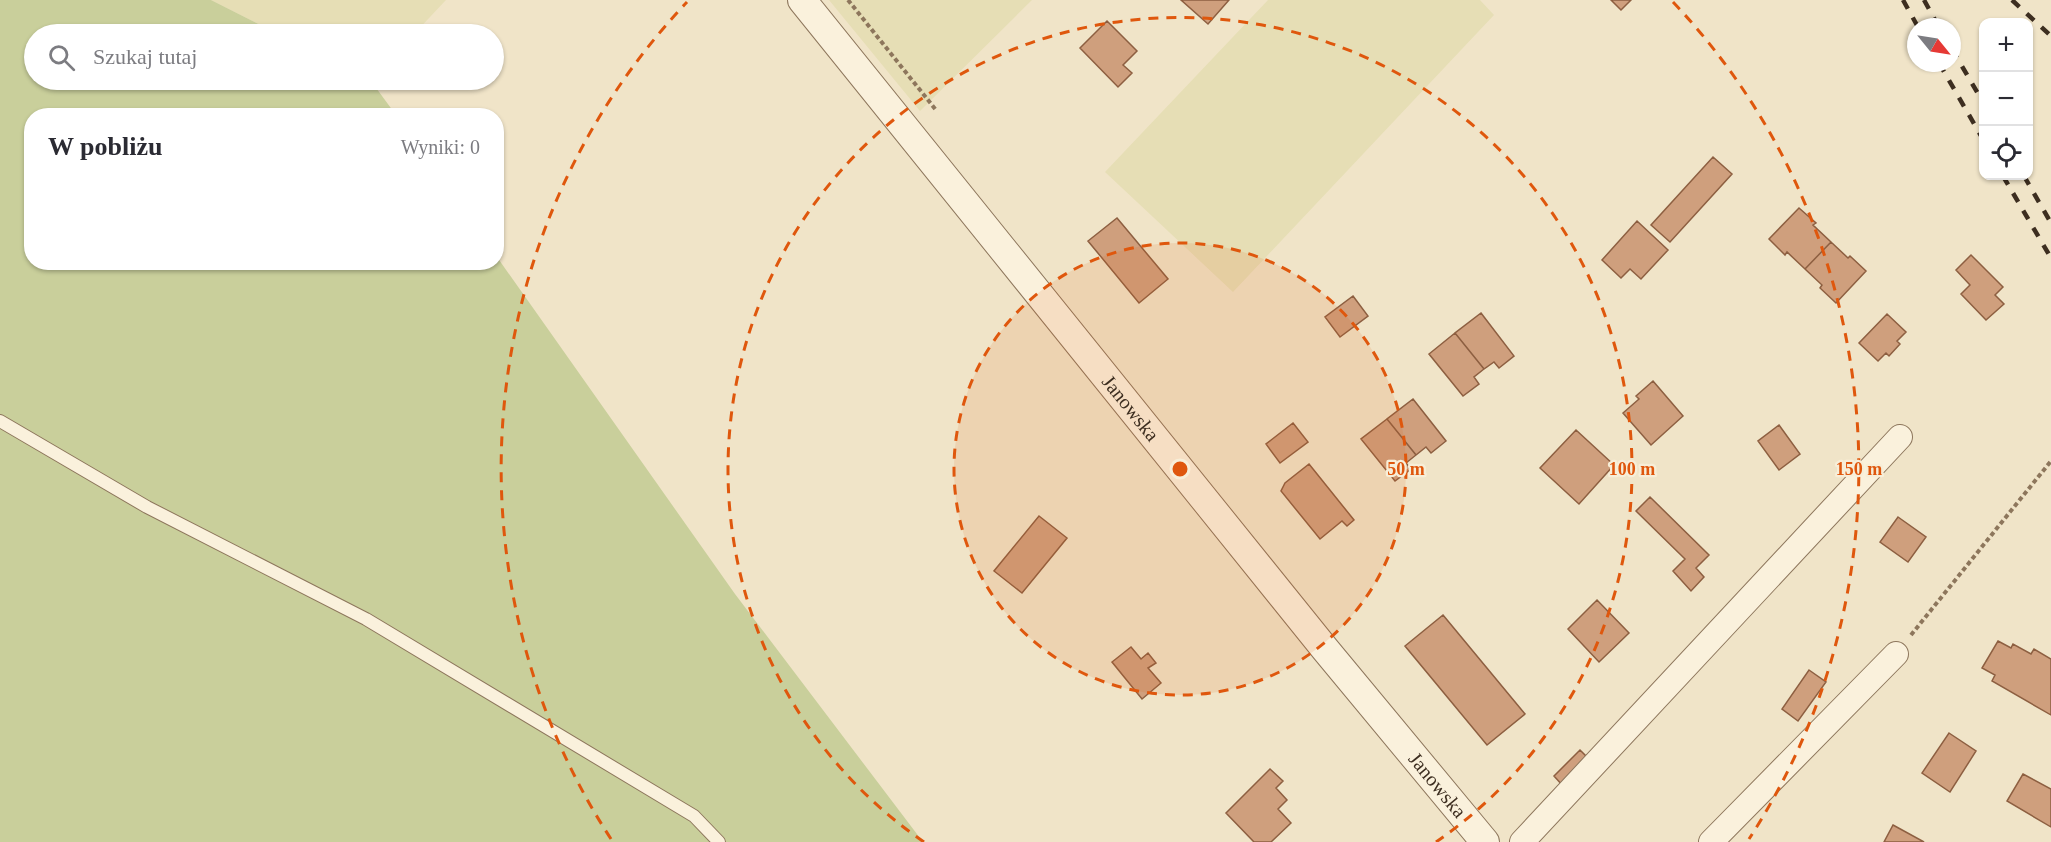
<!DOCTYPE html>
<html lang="pl">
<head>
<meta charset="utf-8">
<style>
	:root { --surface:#fff; --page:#f2f2f3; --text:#2b2b33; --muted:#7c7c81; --line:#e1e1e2 }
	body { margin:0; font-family:Georgia,serif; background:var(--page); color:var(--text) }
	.controls { position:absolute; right:18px; top:18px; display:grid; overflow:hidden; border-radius:12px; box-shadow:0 2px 4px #0004 }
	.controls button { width:54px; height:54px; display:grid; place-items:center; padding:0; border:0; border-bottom:2px solid var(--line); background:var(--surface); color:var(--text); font:30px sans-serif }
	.compass { position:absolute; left:1907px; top:18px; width:54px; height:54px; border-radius:50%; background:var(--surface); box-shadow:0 2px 4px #0004; rotate:120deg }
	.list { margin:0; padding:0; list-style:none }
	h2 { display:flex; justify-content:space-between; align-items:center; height:78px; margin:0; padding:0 24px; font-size:26px }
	h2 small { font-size:20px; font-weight:400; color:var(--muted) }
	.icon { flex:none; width:33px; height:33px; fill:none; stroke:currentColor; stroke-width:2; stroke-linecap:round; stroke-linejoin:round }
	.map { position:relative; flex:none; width:2051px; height:842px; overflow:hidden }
	.search { position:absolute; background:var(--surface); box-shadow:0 2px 4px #0004; left:24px; top:24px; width:480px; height:66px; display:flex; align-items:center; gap:15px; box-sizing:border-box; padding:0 21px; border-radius:33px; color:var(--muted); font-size:22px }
	.panel { position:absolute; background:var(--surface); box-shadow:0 2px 4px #0004; left:24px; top:108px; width:480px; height:162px; border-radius:24px }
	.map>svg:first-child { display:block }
</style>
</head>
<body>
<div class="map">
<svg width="2051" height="842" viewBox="0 0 2051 842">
	<rect width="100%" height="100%" fill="#f0e4c8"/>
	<path fill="#e6deb5" d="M211,0H446L414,34H278Z
		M829,0H1032L920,111Z
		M1268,0H1480L1494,15L1233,292L1105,172Z"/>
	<path fill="#c9cf9b" d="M0,0H211L278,34H34V80H368L371,81L396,115L32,116V262H496L497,257L735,594L923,842H0Z"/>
	<path fill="#cf9f7d" stroke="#8d5f41" stroke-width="1.5" d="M1181,0H1229L1208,24Z
		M1611,0H1631L1621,10Z
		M1107,21L1137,51L1123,65L1132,73L1118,87L1080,48Z
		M1713,157L1732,174L1670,242L1651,225Z
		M1799,208L1816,223L1813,225L1831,242L1805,269L1787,252L1785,255L1769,239Z
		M1117,218L1168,279L1139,303L1088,241Z
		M1637,221L1668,250L1641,279L1630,269L1621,278L1602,260Z
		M1831,242L1848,258L1850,256L1866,271L1836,303L1820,288L1822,285L1805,269Z
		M1971,255L2003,287L1995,295L2004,304L1986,320L1961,294L1970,285L1956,270Z
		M1353,296L1368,316L1340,337L1325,317Z
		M1481,313L1514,356L1499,368L1494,362L1484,369L1455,333Z
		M1887,314L1906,332L1897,341L1900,344L1889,356L1886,353L1878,361L1859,343Z
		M1455,333L1484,369L1474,377L1479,384L1463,396L1429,354Z
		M1653,381L1683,416L1651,445L1623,413L1639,399L1636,396Z
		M1413,399L1446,441L1431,453L1426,447L1416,455L1387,419Z
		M1387,419L1416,455L1406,463L1411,469L1395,481L1361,439Z
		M1293,423L1308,442L1280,463L1266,444Z
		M1779,425L1800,454L1779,470L1758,441Z
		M1576,430L1614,465L1579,504L1540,468Z
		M1309,464L1354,520L1347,526L1342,521L1320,539L1281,491L1285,483Z
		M1650,497L1709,555L1696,568L1704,577L1691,591L1673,571L1685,559L1636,511Z
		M1039,516L1067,538L1022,593L994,571Z
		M1898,517L1926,537L1908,562L1880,542Z
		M1597,600L1629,633L1599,662L1568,629Z
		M1443,615L1525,714L1487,745L1405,646Z
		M1998,641L2011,648L2013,644L2031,654L2034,649L2051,659V715L1992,681L1995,675L1982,668Z
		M1131,647L1141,659L1148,653L1156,663L1148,668L1161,683L1142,699L1112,662Z
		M1809,670L1826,682L1798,721L1782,709Z
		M1949,733L1976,751L1950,792L1922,773Z
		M1580,750L1590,760L1563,786L1554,776Z
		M1270,769L1283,781L1276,788L1287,800L1278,809L1291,823L1271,842H1254L1226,813Z
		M2023,774L2051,789V827L2007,801Z
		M1893,825L1924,842H1884Z"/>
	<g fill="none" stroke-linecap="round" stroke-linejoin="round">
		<g stroke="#8d765c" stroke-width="14">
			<path id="service" d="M0,421L147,507L366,619L694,816L719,842"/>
		</g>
		<g stroke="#8d765c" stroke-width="26">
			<path id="minor" d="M1522,842L1900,437
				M1711,842L1896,654"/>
		</g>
		<g stroke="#8d765c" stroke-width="30">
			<g id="tertiary">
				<path id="s1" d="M802,0L1325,649L1485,842"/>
			</g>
		</g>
		<path stroke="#8d765c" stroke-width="4" stroke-dasharray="4.5 3" stroke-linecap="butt" d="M848,0L936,110
			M1911,635L2051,461"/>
		<use href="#service" stroke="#faf1dc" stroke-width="12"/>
		<use href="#minor" stroke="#faf1dc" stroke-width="24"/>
		<use href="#tertiary" stroke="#faf1dc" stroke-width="28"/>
		<path stroke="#3d2e20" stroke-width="4.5" stroke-dasharray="10 10" stroke-linecap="butt" d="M1903,0L1918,27
			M1924,0L1939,27
			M2012,0L2051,36
			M1952,49L1984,104
			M1939,63L1984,141
			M2003,176L2051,258
			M2024,176L2051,223"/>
	</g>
	<circle cx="1180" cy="469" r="226" fill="#df570d" fill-opacity=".12"/>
	<g fill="none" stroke="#df570d" stroke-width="3" stroke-dasharray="10 8">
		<circle cx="1180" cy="469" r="226"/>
		<path d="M924 842A452 452 0 1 1 1436 842"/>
		<path d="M611 839A679 679 0 0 1 687 2M1673 2A679 679 0 0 1 1749 839"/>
	</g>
	<g text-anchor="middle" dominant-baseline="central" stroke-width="4.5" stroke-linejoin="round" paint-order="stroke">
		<g font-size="20" fill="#3d2e20" stroke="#f7eed8">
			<text stroke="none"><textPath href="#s1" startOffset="524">Janowska</textPath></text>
			<text stroke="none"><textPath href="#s1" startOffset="1010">Janowska</textPath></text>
		</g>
	</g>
	<circle cx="1180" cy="469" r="9" fill="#df570d" stroke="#f7eed8" stroke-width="3"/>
	<g font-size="18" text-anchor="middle" font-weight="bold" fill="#df570d" stroke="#f7eed8" stroke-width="4.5" stroke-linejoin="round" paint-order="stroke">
		<text x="1406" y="475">50 m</text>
		<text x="1632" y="475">100 m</text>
		<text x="1859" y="475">150 m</text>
	</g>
</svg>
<div class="controls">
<button>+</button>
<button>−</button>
<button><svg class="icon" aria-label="locate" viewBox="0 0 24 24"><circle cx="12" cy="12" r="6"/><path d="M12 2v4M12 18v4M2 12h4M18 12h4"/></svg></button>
</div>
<svg class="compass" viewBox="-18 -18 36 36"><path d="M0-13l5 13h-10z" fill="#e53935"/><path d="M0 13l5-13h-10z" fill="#7c7c81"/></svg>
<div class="search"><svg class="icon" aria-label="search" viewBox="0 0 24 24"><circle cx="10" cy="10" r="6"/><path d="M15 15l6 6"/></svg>Szukaj tutaj</div>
<section class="panel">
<h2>W pobliżu<small>Wyniki: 0</small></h2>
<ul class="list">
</ul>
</section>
</div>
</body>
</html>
